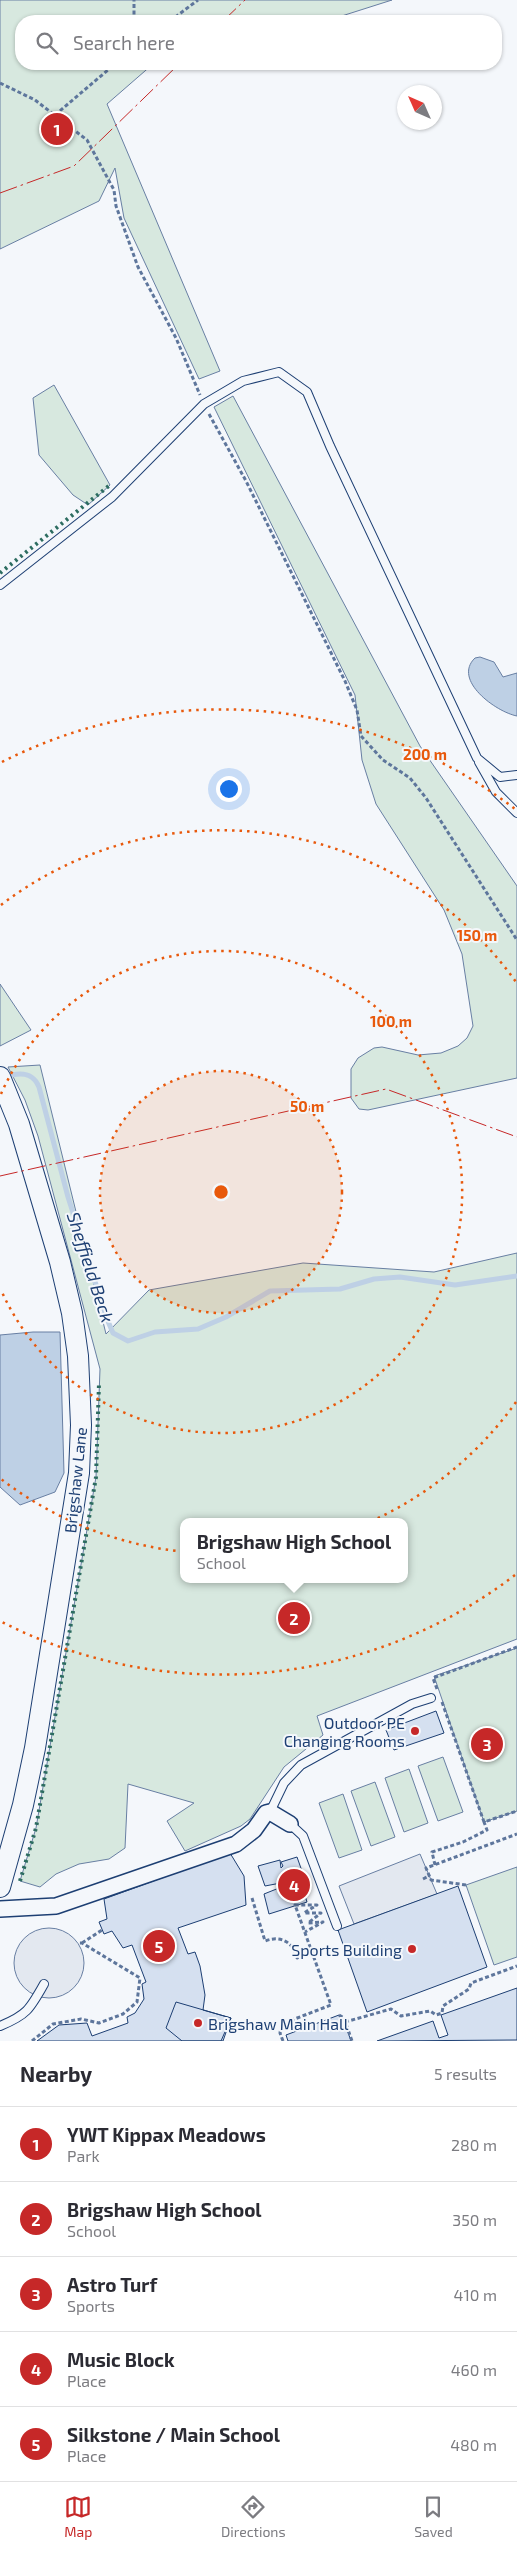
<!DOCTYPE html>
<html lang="en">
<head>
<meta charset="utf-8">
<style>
	:root { --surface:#fff; --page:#f7f7f7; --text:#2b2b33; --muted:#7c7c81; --line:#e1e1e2; --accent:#c62828 }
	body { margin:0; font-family:"Exo 2",sans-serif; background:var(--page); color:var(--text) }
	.compass { position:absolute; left:397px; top:85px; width:45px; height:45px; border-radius:50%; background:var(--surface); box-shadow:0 1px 4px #0004; rotate:315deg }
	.you { position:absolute; left:228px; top:788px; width:18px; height:18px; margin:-12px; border:4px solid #fff; border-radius:50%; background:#1a73e8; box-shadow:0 0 0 8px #1a73e833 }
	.badge { display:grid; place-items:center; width:32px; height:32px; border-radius:50%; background:var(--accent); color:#fff; font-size:16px; font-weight:700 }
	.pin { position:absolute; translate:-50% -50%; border:2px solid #fff; box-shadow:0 1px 5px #0006 }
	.popup { position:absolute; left:180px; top:1518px; width:228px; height:65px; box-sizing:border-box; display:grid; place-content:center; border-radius:10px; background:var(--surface); filter:drop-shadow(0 1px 4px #0005); font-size:16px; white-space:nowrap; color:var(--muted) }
	.popup b { font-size:19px; color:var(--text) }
	.popup::after { content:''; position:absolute; left:50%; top:100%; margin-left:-10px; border:10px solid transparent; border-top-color:var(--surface) }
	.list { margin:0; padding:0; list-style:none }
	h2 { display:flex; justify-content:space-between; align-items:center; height:65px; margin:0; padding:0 20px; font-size:21px }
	h2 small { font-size:16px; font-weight:400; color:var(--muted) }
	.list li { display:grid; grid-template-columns:32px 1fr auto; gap:15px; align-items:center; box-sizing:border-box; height:75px; padding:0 20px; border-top:1px solid var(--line) }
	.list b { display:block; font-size:19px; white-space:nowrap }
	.list p { margin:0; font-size:16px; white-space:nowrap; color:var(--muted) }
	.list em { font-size:16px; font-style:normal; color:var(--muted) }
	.icon { flex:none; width:28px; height:28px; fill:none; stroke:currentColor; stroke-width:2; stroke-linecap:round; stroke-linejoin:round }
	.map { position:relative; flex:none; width:517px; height:2041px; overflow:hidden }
	.search { position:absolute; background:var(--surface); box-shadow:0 1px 4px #0004; left:15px; right:15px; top:15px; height:55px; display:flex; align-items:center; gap:12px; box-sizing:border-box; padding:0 18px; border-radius:20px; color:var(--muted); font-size:19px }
	.sheet { height:440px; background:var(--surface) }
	nav { display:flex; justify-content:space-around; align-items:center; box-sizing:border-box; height:70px; border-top:1px solid var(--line); background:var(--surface); font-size:14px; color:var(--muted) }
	nav a { display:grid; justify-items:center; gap:2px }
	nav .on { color:var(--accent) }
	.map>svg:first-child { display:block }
</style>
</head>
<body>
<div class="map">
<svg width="517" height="2041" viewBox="0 0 517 2041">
	<rect width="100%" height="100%" fill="#f4f7fb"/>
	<path fill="#d7e8df" stroke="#687fa3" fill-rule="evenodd" d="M0,0H392L326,21H21V64H153L107,104L220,371L199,379L124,218L115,168L99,201L0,249Z
		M54,385L110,485L88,505L73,495L39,455L33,398Z
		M233,396L420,746L517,886V1078L368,1110L359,1109L351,1098V1069L358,1058L374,1048L382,1047L418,1055L441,1053L458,1046L467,1038L473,1026L462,954L444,910L376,804L362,760L355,695L214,407Z
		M0,984L31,1030L0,1046Z
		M40,1065L106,1334L149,1290L303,1263L434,1272L517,1253V1639L317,1716L323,1735L284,1767L250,1819L241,1826L185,1851L167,1821L194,1803L128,1784L125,1848L109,1859L79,1864L56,1874L40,1887L20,1881L36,1828L96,1477L100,1369L38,1136L25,1100L8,1067ZM184,1522H404V1579H184Z
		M517,1648V1811L484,1822L434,1676Z
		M443,1757L463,1812L438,1821L418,1766Z
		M409,1769L428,1823L404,1832L385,1778Z
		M375,1782L395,1837L371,1846L351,1791Z
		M343,1794L362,1850L339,1858L319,1803Z
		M517,1867V1957L494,1965L466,1885Z"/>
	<path fill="#e3e8f0" stroke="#687fa3" d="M420,1854L437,1894L354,1924L339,1886Z
		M14 1963a35 35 0 1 1 70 0a35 35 0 1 1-70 0Z"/>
	<path fill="#bed0e5" stroke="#687fa3" d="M480,657L494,662L503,677L517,673V716C496,712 452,680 475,658Z
		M33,1332H60L64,1473L55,1492L20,1505L0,1487V1335Z"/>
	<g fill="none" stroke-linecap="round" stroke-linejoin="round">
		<path stroke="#bed0e5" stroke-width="5" d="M12,1075C25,1072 34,1075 39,1087L68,1197L107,1319L113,1333L128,1341L155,1332L198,1329L226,1317L270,1291L340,1289L374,1279L400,1277L455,1285L517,1276"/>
	</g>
	<path fill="#d5e0f0" stroke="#1d3f73" d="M436,1711L444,1733L394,1750L386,1730Z
		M230,1853L244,1876L246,1905L178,1928L188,1954L195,1952L200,1966L205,1995L203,2010L231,2018L223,2041H37L59,2025L87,2023L92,2036L128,2023L127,2017L135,2013L144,1999L142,1984L146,1982L132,1945L123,1948L112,1931L104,1934L99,1922L107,1919L104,1899Z
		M297,1857L303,1874L299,1876L307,1902L269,1914L264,1894L289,1884L286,1882L265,1886L258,1866L280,1860L281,1868L283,1866L281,1862Z
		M458,1886L487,1967L367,2012L338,1930Z
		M517,1988V2040L377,2041L433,2021L439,2038L448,2035L441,2015Z
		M176,2002L231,2018L221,2041H182L166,2028Z
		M339,2015L341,2022L344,2021L351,2041H288L286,2035Z"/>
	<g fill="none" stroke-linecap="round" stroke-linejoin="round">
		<g stroke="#1d3f73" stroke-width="10">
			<path id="lane" d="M0,585L112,497L204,404L243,381L279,372L307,392L330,446L477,758L500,777L517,775
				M479,762L496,792L517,813
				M270,1812L284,1783L301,1765L412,1704L431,1698
				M290,1824L303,1836L337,1926
				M0,2026C27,2015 30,2009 44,1984"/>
		</g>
		<g stroke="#1d3f73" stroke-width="18">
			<path id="street" d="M0,1909L56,1906L236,1844L254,1830L266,1813L270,1812L290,1824"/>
		</g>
		<g stroke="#1d3f73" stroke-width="22">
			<path id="secondary" d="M0,1077L19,1124L60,1262L72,1313L78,1356L81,1425L79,1473L35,1748L23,1805L0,1887"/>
		</g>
		<path stroke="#5e769c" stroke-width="3" stroke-dasharray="4 2.5" stroke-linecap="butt" d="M134,21V0
			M170,21L198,0
			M0,83L35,100L87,140L114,190L116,206L138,267L176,338L200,395
			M55,115L115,64
			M209,414L246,481L345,681L357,710L361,736L383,760L410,778L426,798L517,940
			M437,1689L433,1678L517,1647
			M442,1702L484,1822L517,1811
			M435,1865L432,1852L463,1842L487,1830L484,1822
			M423,1879L429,1876
			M466,1885L431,1880L426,1868L517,1834
			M252,1898L265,1941C281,1935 293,1942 297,1958L312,1952
			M82,1943L102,1930
			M339,2015L344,2018L352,2041
			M345,2022L391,2009L401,2016L430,2011L436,2015L442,2013L443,2006L469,1989L471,1983L517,1966
			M32,2041L53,2024L81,2019L99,2023L123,2014L137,2002L140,1978L82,1943H78
			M283,2041L280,2033L281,2027L292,2020L331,2005L295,1905H317L304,1913H321L308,1923L323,1922L305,1932"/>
		<use href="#lane" stroke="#f4f7fb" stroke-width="8"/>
		<use href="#street" stroke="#f4f7fb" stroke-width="15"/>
		<use href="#secondary" stroke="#f4f7fb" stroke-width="20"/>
		<path stroke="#2c6c60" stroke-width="4" stroke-dasharray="2.5 4" stroke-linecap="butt" d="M0,573L110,485
			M20,1881L36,1828L96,1477L99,1383"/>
		<path stroke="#c62828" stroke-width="1" stroke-dasharray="18 4 2.5 4" stroke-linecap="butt" d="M223,21L245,0
			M0,193L74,166L179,64
			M0,1176L386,1089L517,1137"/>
	</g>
	<circle cx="221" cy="1192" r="121" fill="#e8590c" fill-opacity=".12"/>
	<g fill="none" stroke="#e8590c" stroke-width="2.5" stroke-dasharray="2.5 5">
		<circle cx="221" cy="1192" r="121"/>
		<path d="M1 1094A241 241 0 1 1 1 1290"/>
		<path d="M516 1402A362 362 0 0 1 1 1479M1 905A362 362 0 0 1 516 982"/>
		<path d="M515 1575A483 483 0 0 1 2 1622M2 762A483 483 0 0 1 515 809"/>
	</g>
	<g fill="#c62828" stroke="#f4f7fb" stroke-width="2">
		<circle cx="415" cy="1731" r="5"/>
		<circle cx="412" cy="1949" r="5"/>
		<circle cx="198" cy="2023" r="5"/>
	</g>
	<g text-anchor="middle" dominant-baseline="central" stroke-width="4" stroke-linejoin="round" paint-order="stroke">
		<g font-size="16" fill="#1d3f73" stroke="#f4f7fb">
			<text transform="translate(75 1480) rotate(-84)">Brigshaw Lane</text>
		</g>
		<g font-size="16" fill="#1d3f73" stroke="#f4f7fb" text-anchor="end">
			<text x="405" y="1722">Outdoor PE<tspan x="405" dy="18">Changing Rooms</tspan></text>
			<text x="402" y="1949">Sports Building</text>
			<text x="208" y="2023" text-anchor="start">Brigshaw Main Hall</text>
		</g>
		<g font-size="18" font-style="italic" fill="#1d3f73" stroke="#f4f7fb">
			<text transform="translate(91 1267) rotate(72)">Sheffield Beck</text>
		</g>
	</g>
	<circle cx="221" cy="1192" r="8" fill="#e8590c" stroke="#f4f7fb" stroke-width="2.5"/>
	<g font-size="15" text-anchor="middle" font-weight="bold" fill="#e8590c" stroke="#f4f7fb" stroke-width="4" stroke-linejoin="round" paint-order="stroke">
		<text x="425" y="760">200 m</text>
		<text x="477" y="941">150 m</text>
		<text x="391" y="1027">100 m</text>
		<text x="307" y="1112">50 m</text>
	</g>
</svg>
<svg class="compass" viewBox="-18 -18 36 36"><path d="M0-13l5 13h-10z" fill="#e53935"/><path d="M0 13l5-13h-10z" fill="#7c7c81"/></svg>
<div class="you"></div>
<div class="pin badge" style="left:57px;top:129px">1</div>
<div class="pin badge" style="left:294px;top:1618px">2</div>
<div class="popup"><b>Brigshaw High School</b>School</div>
<div class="pin badge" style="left:487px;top:1744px">3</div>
<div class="pin badge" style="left:294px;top:1885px">4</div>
<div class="pin badge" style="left:159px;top:1946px">5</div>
<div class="search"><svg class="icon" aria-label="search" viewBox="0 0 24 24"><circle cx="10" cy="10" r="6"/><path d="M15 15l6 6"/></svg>Search here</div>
</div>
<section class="sheet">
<h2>Nearby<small>5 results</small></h2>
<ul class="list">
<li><span class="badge">1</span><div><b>YWT Kippax Meadows</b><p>Park</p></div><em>280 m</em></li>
<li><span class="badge">2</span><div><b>Brigshaw High School</b><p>School</p></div><em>350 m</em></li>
<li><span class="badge">3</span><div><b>Astro Turf</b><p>Sports</p></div><em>410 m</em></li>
<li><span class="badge">4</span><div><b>Music Block</b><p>Place</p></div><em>460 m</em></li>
<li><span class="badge">5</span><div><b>Silkstone / Main School</b><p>Place</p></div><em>480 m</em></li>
</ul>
</section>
<nav>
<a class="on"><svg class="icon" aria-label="map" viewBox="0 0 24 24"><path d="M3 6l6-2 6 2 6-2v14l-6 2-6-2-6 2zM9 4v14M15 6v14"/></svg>Map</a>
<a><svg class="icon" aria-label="directions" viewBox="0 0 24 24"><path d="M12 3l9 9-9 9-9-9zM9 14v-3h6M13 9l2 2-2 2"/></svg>Directions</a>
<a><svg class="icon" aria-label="saved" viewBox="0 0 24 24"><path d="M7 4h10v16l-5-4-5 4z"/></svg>Saved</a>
</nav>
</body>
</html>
